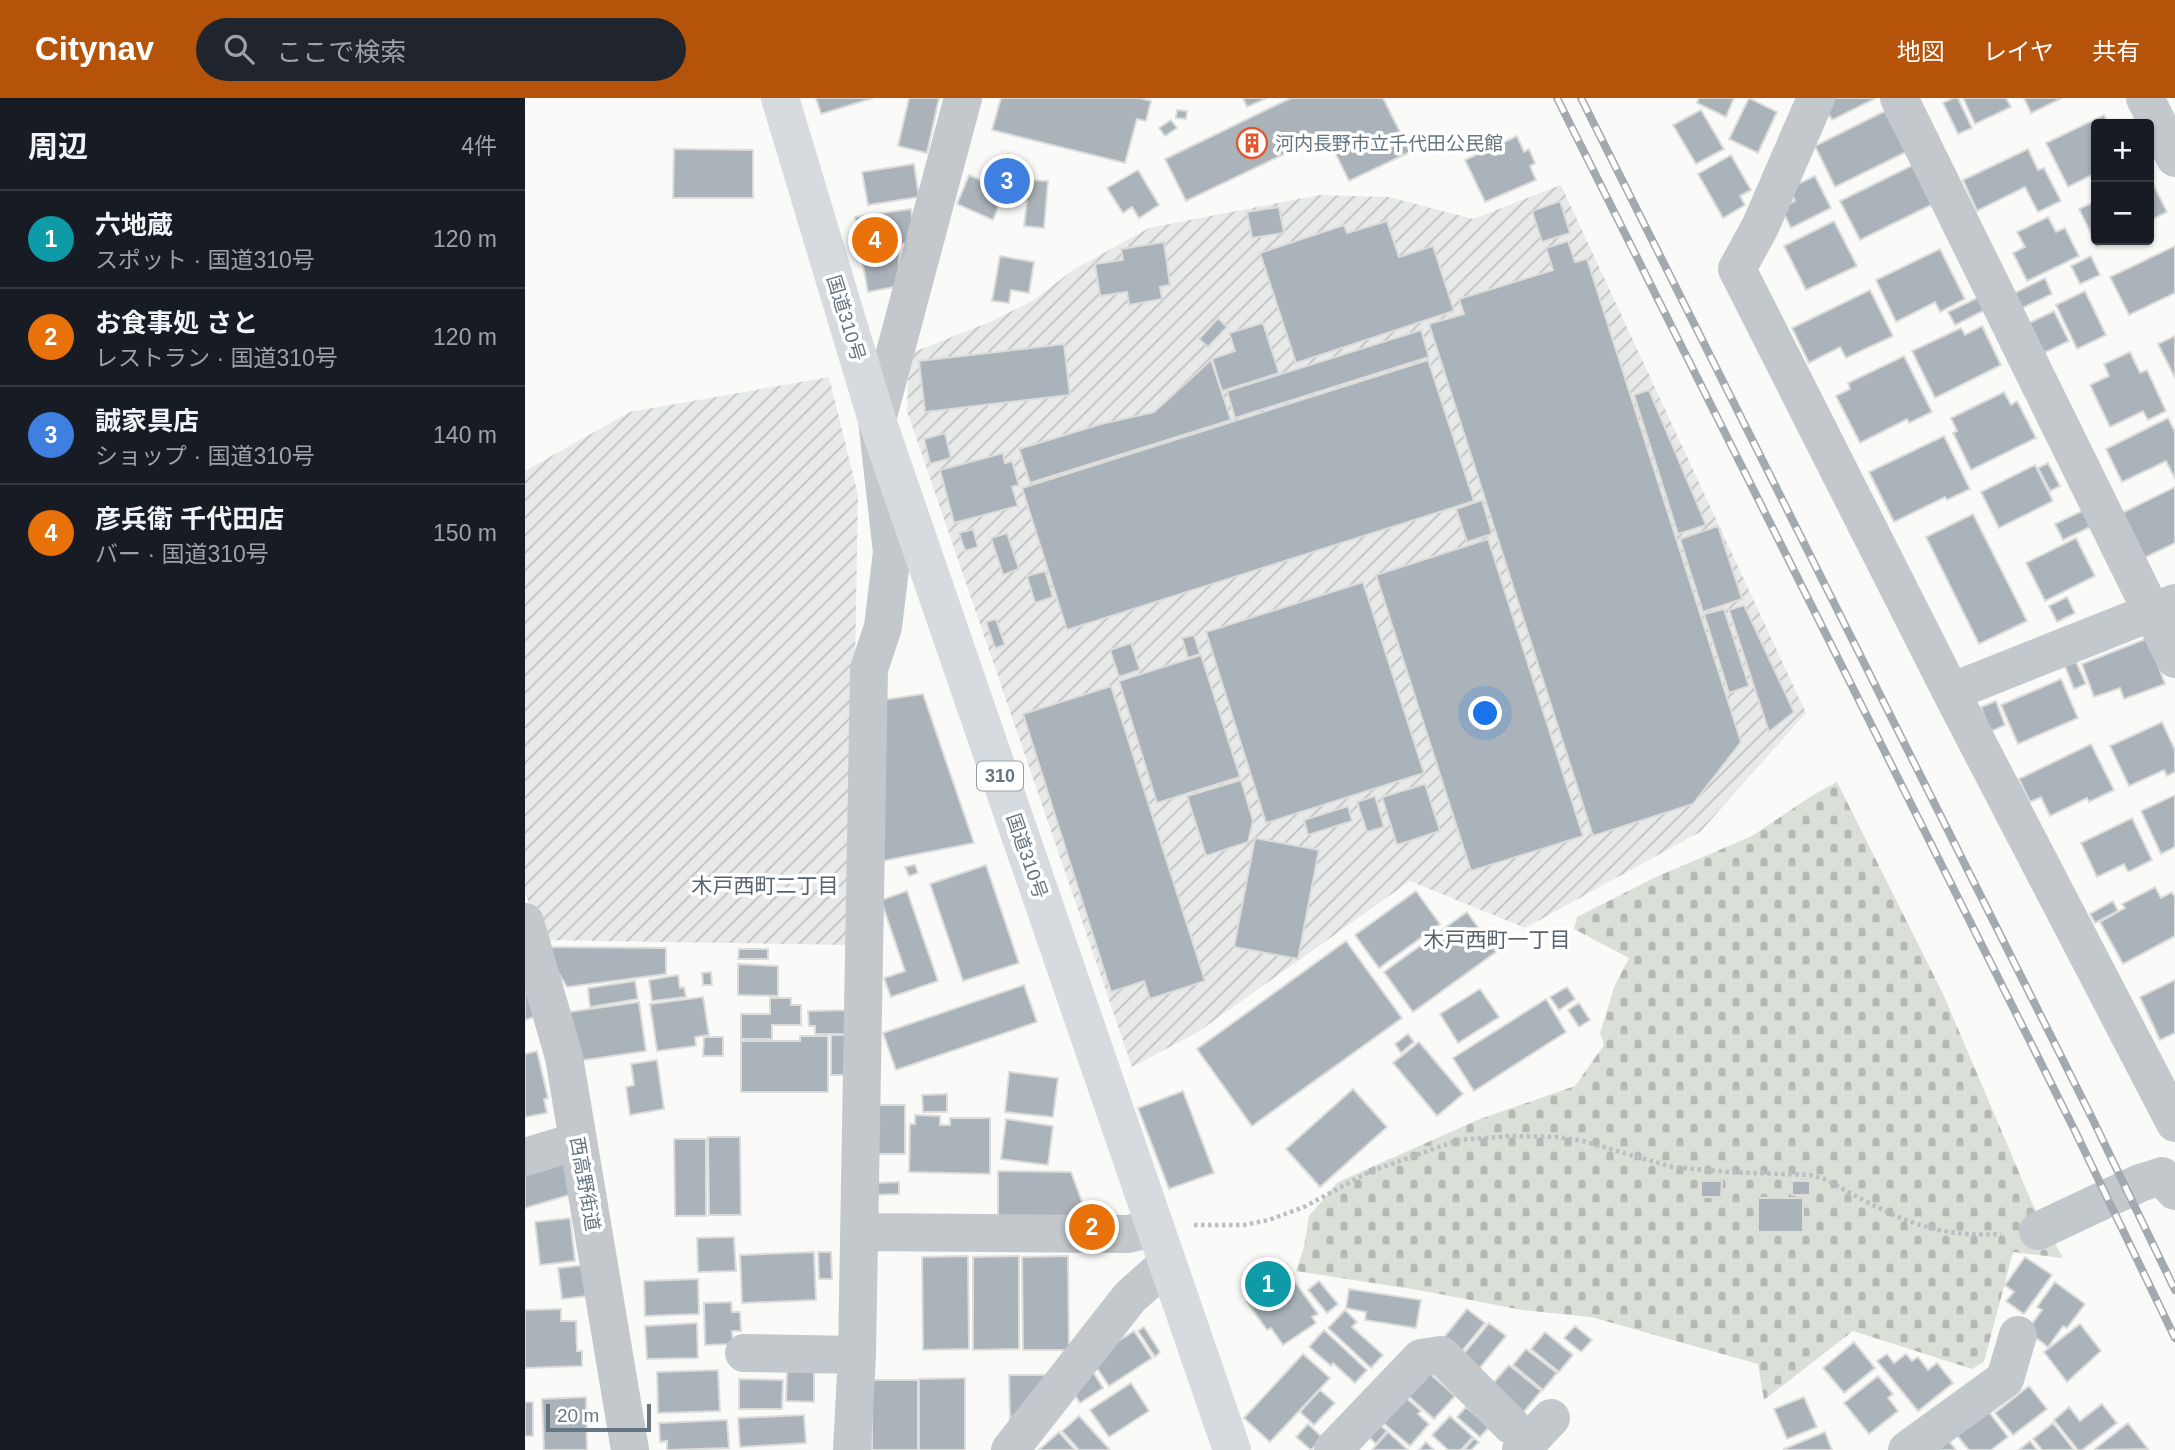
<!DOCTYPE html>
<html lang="ja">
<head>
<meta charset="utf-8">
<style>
	:root { --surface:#171b24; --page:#20242c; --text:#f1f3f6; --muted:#9ea1a6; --line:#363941; --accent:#b45309 }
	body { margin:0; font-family:Arial,"Noto Sans JP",sans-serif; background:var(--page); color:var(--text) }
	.controls { position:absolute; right:21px; top:21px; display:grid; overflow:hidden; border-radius:7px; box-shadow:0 2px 5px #0004 }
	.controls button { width:63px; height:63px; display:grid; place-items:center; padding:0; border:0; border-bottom:2px solid var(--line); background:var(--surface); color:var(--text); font:35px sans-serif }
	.scale { position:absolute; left:21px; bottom:18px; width:105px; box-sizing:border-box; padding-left:7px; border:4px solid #657683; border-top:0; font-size:19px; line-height:24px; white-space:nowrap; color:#657683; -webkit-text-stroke:5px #fff; paint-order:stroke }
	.you { position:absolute; left:961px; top:616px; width:24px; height:24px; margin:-18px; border:5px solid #fff; border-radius:50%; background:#1a73e8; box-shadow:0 0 0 10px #1a73e833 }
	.badge { display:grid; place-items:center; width:46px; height:46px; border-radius:50%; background:var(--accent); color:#fff; font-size:23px; font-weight:700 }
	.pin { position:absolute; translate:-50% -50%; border:4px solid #fff; box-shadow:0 2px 7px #0006 }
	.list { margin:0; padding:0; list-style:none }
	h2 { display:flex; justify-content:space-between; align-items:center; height:91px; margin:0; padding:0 28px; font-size:30px }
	h2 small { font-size:23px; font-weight:400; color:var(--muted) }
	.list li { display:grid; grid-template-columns:46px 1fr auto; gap:21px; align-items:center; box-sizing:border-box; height:98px; padding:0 28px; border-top:2px solid var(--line) }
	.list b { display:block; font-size:26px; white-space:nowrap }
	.list p { margin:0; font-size:23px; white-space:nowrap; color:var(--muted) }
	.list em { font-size:23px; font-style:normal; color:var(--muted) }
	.icon { flex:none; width:38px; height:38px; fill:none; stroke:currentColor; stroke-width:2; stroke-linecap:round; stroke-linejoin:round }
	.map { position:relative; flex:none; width:1650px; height:1352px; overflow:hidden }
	header { display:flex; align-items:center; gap:42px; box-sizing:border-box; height:98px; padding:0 35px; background:var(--accent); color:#fff }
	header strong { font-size:33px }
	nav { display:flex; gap:38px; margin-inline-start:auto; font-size:24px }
	.search { width:490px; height:63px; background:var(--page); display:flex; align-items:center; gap:18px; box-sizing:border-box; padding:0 24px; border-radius:38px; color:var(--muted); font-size:26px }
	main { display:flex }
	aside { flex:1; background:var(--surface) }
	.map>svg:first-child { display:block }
</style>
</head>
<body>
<header>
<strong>Citynav</strong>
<div class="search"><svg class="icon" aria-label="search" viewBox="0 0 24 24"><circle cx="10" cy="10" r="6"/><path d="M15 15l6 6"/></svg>ここで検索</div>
<nav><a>地図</a><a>レイヤ</a><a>共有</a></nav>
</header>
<main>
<aside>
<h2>周辺<small>4件</small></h2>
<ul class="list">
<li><span class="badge" style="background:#0f9aa8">1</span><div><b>六地蔵</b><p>スポット · 国道310号</p></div><em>120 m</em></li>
<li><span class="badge" style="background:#e8710a">2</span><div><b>お食事処 さと</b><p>レストラン · 国道310号</p></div><em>120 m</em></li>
<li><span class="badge" style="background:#3f7fe0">3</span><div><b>誠家具店</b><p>ショップ · 国道310号</p></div><em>140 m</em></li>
<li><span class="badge" style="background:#e8710a">4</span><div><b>彦兵衛 千代田店</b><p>バー · 国道310号</p></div><em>150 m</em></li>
</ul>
</aside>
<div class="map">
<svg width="1650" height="1352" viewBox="0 0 1650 1352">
	<defs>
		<pattern id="industrial-furrows" width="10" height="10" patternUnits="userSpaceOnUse" patternTransform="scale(1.75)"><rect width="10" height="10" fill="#e8e9e9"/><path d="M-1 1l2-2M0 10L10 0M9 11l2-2" fill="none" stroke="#c0c1c2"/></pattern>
		<pattern id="cemetery-stones" width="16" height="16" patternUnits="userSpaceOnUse" patternTransform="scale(1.75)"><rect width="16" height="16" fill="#dadfd7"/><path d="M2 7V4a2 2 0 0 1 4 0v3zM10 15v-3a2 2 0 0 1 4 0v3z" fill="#b4b9b4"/></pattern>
	</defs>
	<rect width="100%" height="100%" fill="#fafaf8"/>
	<path fill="url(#industrial-furrows)" d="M1036,87L1281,615L1175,734L1000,830L885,783L673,934L607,969L382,313L384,256L467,223L509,202L548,172L624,130L794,97L864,99L948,121Z
		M304,279L333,397L325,847L17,842L0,794V373L105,314Z"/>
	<path fill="url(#cemetery-stones)" d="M1312,684L1419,898L1507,1105L1538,1160L1488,1154L1459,1264L1447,1271L1328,1233L1239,1302L1233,1266L1066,1219L997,1212L899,1193L771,1173L779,1149L784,1118L813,1084L955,1021L1050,988L1079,947L1075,935L1090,887L1104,860L1049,831L1052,819L1131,779L1227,738L1288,697Z"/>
	<path fill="#aab3b9" stroke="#dcdcda" stroke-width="2" d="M291,0H348L296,16Z
		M384,0H414L402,55L373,48Z
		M476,0H615L626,3L621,23L612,21L600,65L467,32Z
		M718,0H742L722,9Z
		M766,0H858L885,54L824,83L801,36L661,103L640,61Z
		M1174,0H1209L1201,19L1172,5Z
		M1224,0L1252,14L1233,55L1204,41Z
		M1302,0H1351L1307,22L1299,7Z
		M1428,0H1433L1447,30L1433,36L1418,5Z
		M1438,0H1481L1486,9L1450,26Z
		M1499,0H1537L1506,15Z
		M652,12L662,13L661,21L651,20Z
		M1176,12L1199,51L1171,66L1148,27Z
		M1360,13L1381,54L1310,89L1290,48Z
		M1579,17L1583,26H1571V75L1543,89L1521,45Z
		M646,22L652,30L640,38L634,30Z
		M992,38L999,54L1004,51L1010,65L1005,68L1011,82L960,104L940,62Z
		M149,51L228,52V100H148Z
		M1503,51L1513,72L1519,70L1536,103L1513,114L1500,89L1452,113L1438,82Z
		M1206,57L1226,92L1215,98L1220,107L1198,120L1173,76Z
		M389,66L394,99L343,107L337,74Z
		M1388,67L1408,106L1335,142L1315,103Z
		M613,72L634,107L614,120L607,109L598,115L582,90Z
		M444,77L480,93L468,122L432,106Z
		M1290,78L1306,110L1266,130L1256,110L1270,103L1264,90Z
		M487,81L523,83L519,130L499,128L502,103L485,102Z
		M1628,86L1642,114L1624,123V88Z
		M1035,103L1045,135L1017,144L1007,113Z
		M1571,103V142H1585L1572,148L1554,111Z
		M754,109L759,135L727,140L722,114Z
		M386,111L390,144L334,151L330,119Z
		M1523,119L1531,134L1540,130L1554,158L1502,183L1488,155L1500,149L1492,134Z
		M862,123L874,159L908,148L929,213L771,265L735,155L819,127L822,135Z
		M1309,123L1332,168L1281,192L1259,148Z
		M1043,143L1050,164L1062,161L1216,644L1168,706L1068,738L904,226L939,216L934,201L1028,172L1021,150Z
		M639,144L645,187L635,189L637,201L604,207L602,194L575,198L570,166L598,162L596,151Z
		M1650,148V195L1604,217L1585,179Z
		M374,151V188L343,194L336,157Z
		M1415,151L1440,201L1415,214L1410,204L1371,224L1351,182Z
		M475,158L509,164L504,195L486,192L484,205L467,203Z
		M1566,158L1575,177L1555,186L1546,168Z
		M1520,180L1527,196L1495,211L1488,196Z
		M1345,192L1368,238L1321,260L1315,249L1284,265L1267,230Z
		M1560,193L1581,237L1552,251L1531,207Z
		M1454,199L1460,212L1430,227L1423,214Z
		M1529,213L1544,243L1519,255L1504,225Z
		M693,220L702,229L683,249L674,241Z
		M738,225L754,275L697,293L687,261L710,253L704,235Z
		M1457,228L1476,267L1410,300L1387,253L1436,230L1440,237Z
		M896,232L904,259L710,320L702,293Z
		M1650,238V280L1633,246Z
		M539,246L545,297L400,314L394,263Z
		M1605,254L1615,275L1622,272L1641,313L1623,322L1618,313L1585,329L1565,287L1584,278L1579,266Z
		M1379,258L1407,314L1384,325L1382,321L1335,345L1311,298L1325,291L1323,285Z
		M686,262L706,322L505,385L494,351L576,326L629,314Z
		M903,262L949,403L542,532L497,390Z
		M1124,292L1181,427L1153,436L1109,297Z
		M1479,294L1486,307L1492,303L1511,340L1446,372L1428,335L1432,333L1426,320Z
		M1643,320L1650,334V381L1641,363L1597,384L1581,351Z
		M420,335L426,360L405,366L399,341Z
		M1419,338L1445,391L1422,402L1420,399L1369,424L1344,374Z
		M478,355L480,365L487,363L494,387L487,389L493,408L429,425L415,372Z
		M1523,365L1535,388L1525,393L1513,370Z
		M1510,367L1528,403L1474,430L1456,394Z
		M1650,389V445L1619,460L1597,415Z
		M957,402L967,436L942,444L931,411Z
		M1559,412L1567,428L1538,442L1530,426Z
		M1448,416L1502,523L1454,546L1401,439Z
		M1193,428L1217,501L1178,514L1155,441Z
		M448,431L453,449L440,453L434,435Z
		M482,435L494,471L478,477L466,440Z
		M1551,440L1570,478L1520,503L1501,465Z
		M963,441L1058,738L946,773L851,477Z
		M520,473L528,499L510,505L502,478Z
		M838,484L899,675L741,725L681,534Z
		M1542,499L1550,515L1532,524L1524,508Z
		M1219,507L1269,614L1244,634L1204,512Z
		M1199,511L1224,588L1204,595L1179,516Z
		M471,521L480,547L470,550L461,524Z
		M669,537L675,556L663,560L657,540Z
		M1623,540L1640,586L1599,601L1595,590L1569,599L1557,566Z
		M606,545L615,572L594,579L585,552Z
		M676,557L715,679L632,705L594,583Z
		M1551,564L1561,586L1549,591L1540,568Z
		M1536,581L1553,620L1493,646L1476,607Z
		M586,588L680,883L625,901L619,883L586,894L498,616Z
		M398,596L449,745L352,764L357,602Z
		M1471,603L1480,627L1465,634L1456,609Z
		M1637,624L1650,652V674L1642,678L1639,672L1604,688L1585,648Z
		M1566,646L1589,692L1564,704L1562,700L1525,718L1516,699L1505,704L1494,681Z
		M716,682L728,723L723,744L681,758L662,698Z
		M900,686L915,733L872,747L857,699Z
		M1650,697V749L1636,756L1616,713Z
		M850,698L859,729L842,734L832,704Z
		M823,708L827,723L783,737L779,722Z
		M1607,720L1627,762L1603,774L1599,766L1572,779L1556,745Z
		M730,740L794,752L773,861L709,849Z
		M390,767L393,775L384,778L380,769Z
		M461,767L494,865L438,883L405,786Z
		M1630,789L1636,800L1647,794L1650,799V838L1598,866L1575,824L1600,810L1597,806Z
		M382,793L413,883L366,899L359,880L380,873L356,802Z
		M891,793L915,826L854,870L830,837Z
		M1588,803L1593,813L1570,825L1565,816Z
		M942,814L971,854L888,914L859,874Z
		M821,843L877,920L727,1028L672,951Z
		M25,849L141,850V876L42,889L25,861Z
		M214,851H243V861H213Z
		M213,866L253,868V898L213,897Z
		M0,871L17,916L0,922Z
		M186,874L187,887H178L177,875Z
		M153,877L155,890L159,889L161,899L127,903L124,882Z
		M1650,882V935L1635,942L1615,899Z
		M110,883L113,901L65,909L63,890Z
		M499,887L512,924L371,972L358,935Z
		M1042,889L1050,901L1034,912L1025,899Z
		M955,891L974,919L933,945L915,916Z
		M178,899L184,937L170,939L171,948L132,953L125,906Z
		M245,900H266V907H276V927H247V941H216V916H245Z
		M1021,901L1041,934L949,993L928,960Z
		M114,904L121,953L52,963L44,914Z
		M1054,905L1065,922L1054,929L1043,912Z
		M324,912V936H290V928H284L283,913Z
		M883,936L889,944L876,955L870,946Z
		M306,937H324V977H306Z
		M275,938H303V994H216V943H275Z
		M179,939H198V958H178Z
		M894,944L938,996L912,1018L868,965Z
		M12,953L23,1000L19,1001L22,1015L0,1019V956Z
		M132,962L139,1011L105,1017L101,989L109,987L106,966Z
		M484,974L533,980L528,1019L480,1014Z
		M828,991L862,1029L795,1089L761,1051Z
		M658,993L689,1075L644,1091L613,1010Z
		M422,996V1014H398L397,997Z
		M346,1007H380V1056H346Z
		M390,1017L415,1018V1027H425V1020H465V1076L384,1074L385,1026H390Z
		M481,1021L528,1028L523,1067L476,1061Z
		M183,1039H215L216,1117H184Z
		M149,1041H181V1118H150Z
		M40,1058L51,1095L0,1110V1070Z
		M473,1073L546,1074L564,1123L473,1122Z
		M1176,1083H1197L1196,1099H1176Z
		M1267,1083H1285V1097H1267Z
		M374,1084V1096L348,1097V1085Z
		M1233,1100H1278V1134H1233Z
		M45,1120L50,1163L15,1167L10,1124Z
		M209,1139L211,1173L173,1174L172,1140Z
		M289,1154L291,1202L217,1205L215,1157Z
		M293,1154H306L307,1181H294Z
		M443,1158L444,1251L398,1252L397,1159Z
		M494,1158V1251L448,1252V1159Z
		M543,1158L544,1252H498L497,1159Z
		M1500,1159L1527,1177L1499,1216L1481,1203L1489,1194L1480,1187Z
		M59,1167L63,1198L37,1201L33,1170Z
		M760,1178L766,1187L770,1184L793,1216L787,1219L791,1225L758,1247L746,1230L742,1232L722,1204Z
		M173,1181L174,1216L120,1218L119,1183Z
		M794,1183L813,1206L802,1215L783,1192Z
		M1530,1184L1560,1206L1542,1230L1538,1228L1523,1249L1502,1233L1517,1212L1512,1209Z
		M824,1191L896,1202L891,1230L840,1222L841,1214L821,1210Z
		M206,1204L207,1214H215L216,1233H207L208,1246L180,1247L179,1205Z
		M36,1211V1223H51L52,1253H57V1268L0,1270V1212Z
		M942,1211L960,1225L933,1258L916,1243Z
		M820,1212L832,1224L827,1229L858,1257L846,1270L803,1230Z
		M172,1225L173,1260L122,1261L120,1228Z
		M964,1225L981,1238L949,1277L932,1264Z
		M1555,1226L1576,1253L1542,1284L1519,1254Z
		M1050,1228L1067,1242L1056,1254L1039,1240Z
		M619,1229L635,1254L630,1259L613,1233Z
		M799,1232L842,1272L830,1285L808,1265L806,1268L784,1249Z
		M609,1233L627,1260L584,1288L566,1261Z
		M1020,1234L1048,1257L1034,1274L1006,1251Z
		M1329,1244L1350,1270L1319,1295L1298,1270Z
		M1001,1251L1032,1275L1018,1292L988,1267Z
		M778,1256L805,1280L745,1344L719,1320Z
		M1362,1256L1369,1265L1381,1256L1387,1263L1393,1259L1403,1272L1412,1265L1428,1285L1393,1313L1352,1263Z
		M984,1267L1016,1293L997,1316L965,1289Z
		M193,1272L195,1313L133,1315L132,1274Z
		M567,1272L578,1290L555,1305L543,1287Z
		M262,1273H289V1304L261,1303Z
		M902,1273L930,1298L909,1321L881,1296Z
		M484,1277H531L485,1321Z
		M1353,1278L1368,1296L1363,1300L1373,1313L1344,1336L1319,1305Z
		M440,1280V1352H394V1281Z
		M214,1281L258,1282L257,1311H214Z
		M347,1282H393V1352H347Z
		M606,1285L624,1313L584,1339L565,1312Z
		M1504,1288L1522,1311L1488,1337L1470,1315Z
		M795,1292L810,1305L789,1327L775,1314Z
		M879,1298L896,1313L893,1316L904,1326L885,1348L856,1323Z
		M61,1299L62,1352H19L17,1301Z
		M1279,1299L1292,1329L1262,1341L1249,1311Z
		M0,1304H8V1338H0Z
		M1577,1306L1592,1325L1557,1352H1553L1529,1322L1544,1309L1555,1323Z
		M941,1309L964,1329L955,1339L932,1319Z
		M1460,1309L1483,1339L1466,1352H1444L1429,1334Z
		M279,1317L281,1345L215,1349L213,1320Z
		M554,1318L585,1352H554L537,1333Z
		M925,1318L948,1339L936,1352H923L907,1337Z
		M202,1322L204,1350L142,1352V1343L135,1344L134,1325Z
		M849,1322L862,1333L851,1346L839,1334Z
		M1528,1325L1549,1352H1517L1508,1341Z
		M1603,1325L1623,1351L1571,1352L1570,1351Z
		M783,1326L798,1340L786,1352L771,1339Z
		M534,1334L550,1352H514Z
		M863,1334L883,1352H847Z
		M1300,1334L1307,1352H1259V1351Z
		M949,1340L954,1344L946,1352H939Z
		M1422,1341L1431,1352H1408Z
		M1505,1343L1512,1352H1494Z
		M901,1344L909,1352H894Z"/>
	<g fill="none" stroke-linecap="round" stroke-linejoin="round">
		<path stroke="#bbbfc2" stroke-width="4.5" stroke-dasharray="3.5 3.5" stroke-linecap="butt" d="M669,1127H719L744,1122L781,1108L844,1074L908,1051L934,1042L986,1038L1033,1039L1058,1043L1147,1069L1204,1074L1285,1077L1299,1081C1362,1114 1401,1141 1476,1136"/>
		<path stroke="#c3c8cc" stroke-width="38" d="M1291,0L1235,129L1212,171L1426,594L1650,1025
			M1374,0L1650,561
			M1620,0L1650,60
			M1426,594L1650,505
			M0,824L39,959L105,1352
			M0,1059L53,1043
			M1513,1133L1615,1085L1637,1078L1650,1093
			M335,1134L604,1136L630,1129
			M219,1255L332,1257
			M327,1352L332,1257L344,571L358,529L367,454L352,322L438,0
			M485,1352L605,1199L642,1166
			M808,1352L896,1260L916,1257L986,1327
			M996,1352L1026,1320
			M1382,1352L1480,1281L1493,1237"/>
		<path stroke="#d6dbdf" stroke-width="38" d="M255,0L352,322L707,1352"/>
		<g stroke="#a2aab0" stroke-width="8">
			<path id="rail" d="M1032,0L1549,1031L1650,1240
				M1056,0L1568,1022L1650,1192"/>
		</g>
		<use href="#rail" stroke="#fff" stroke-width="5" stroke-dasharray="16" stroke-linecap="butt"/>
	</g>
	<defs>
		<g id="building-ring" transform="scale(1.575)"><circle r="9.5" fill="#fff" stroke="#e4572e" stroke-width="1.5"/><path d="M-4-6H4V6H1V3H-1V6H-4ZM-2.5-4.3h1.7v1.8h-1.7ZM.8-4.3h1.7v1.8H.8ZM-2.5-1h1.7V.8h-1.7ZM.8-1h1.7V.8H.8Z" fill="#e4572e"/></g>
	</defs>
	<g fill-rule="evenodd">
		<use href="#building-ring" x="727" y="45"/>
	</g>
	<g text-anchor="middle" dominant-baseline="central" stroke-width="7" stroke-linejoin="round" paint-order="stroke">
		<rect fill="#fff" stroke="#939fa8" stroke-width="2" x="452" y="663.5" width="46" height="29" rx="5"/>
		<g font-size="18" font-weight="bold" fill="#657683">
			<text x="475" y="678">310</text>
		</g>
		<g font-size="19" fill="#657683" stroke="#fff" text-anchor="start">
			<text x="750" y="45">河内長野市立千代田公民館</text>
		</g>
		<g font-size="19" fill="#657683" stroke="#fff">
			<text transform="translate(321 220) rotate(73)">国道310号</text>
			<text transform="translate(502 758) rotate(71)">国道310号</text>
			<text transform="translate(60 1086) rotate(80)">西高野街道</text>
		</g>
		<g font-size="21" fill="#57646e" stroke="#fff">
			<text x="240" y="787">木戸西町二丁目</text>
			<text x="972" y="841">木戸西町一丁目</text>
		</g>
	</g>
</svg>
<div class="controls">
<button>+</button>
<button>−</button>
</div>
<div class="scale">20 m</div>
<div class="you"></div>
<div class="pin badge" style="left:743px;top:1186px;background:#0f9aa8">1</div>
<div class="pin badge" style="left:567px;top:1129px;background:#e8710a">2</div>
<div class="pin badge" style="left:482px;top:83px;background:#3f7fe0">3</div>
<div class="pin badge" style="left:350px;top:142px;background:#e8710a">4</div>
</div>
</main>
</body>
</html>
